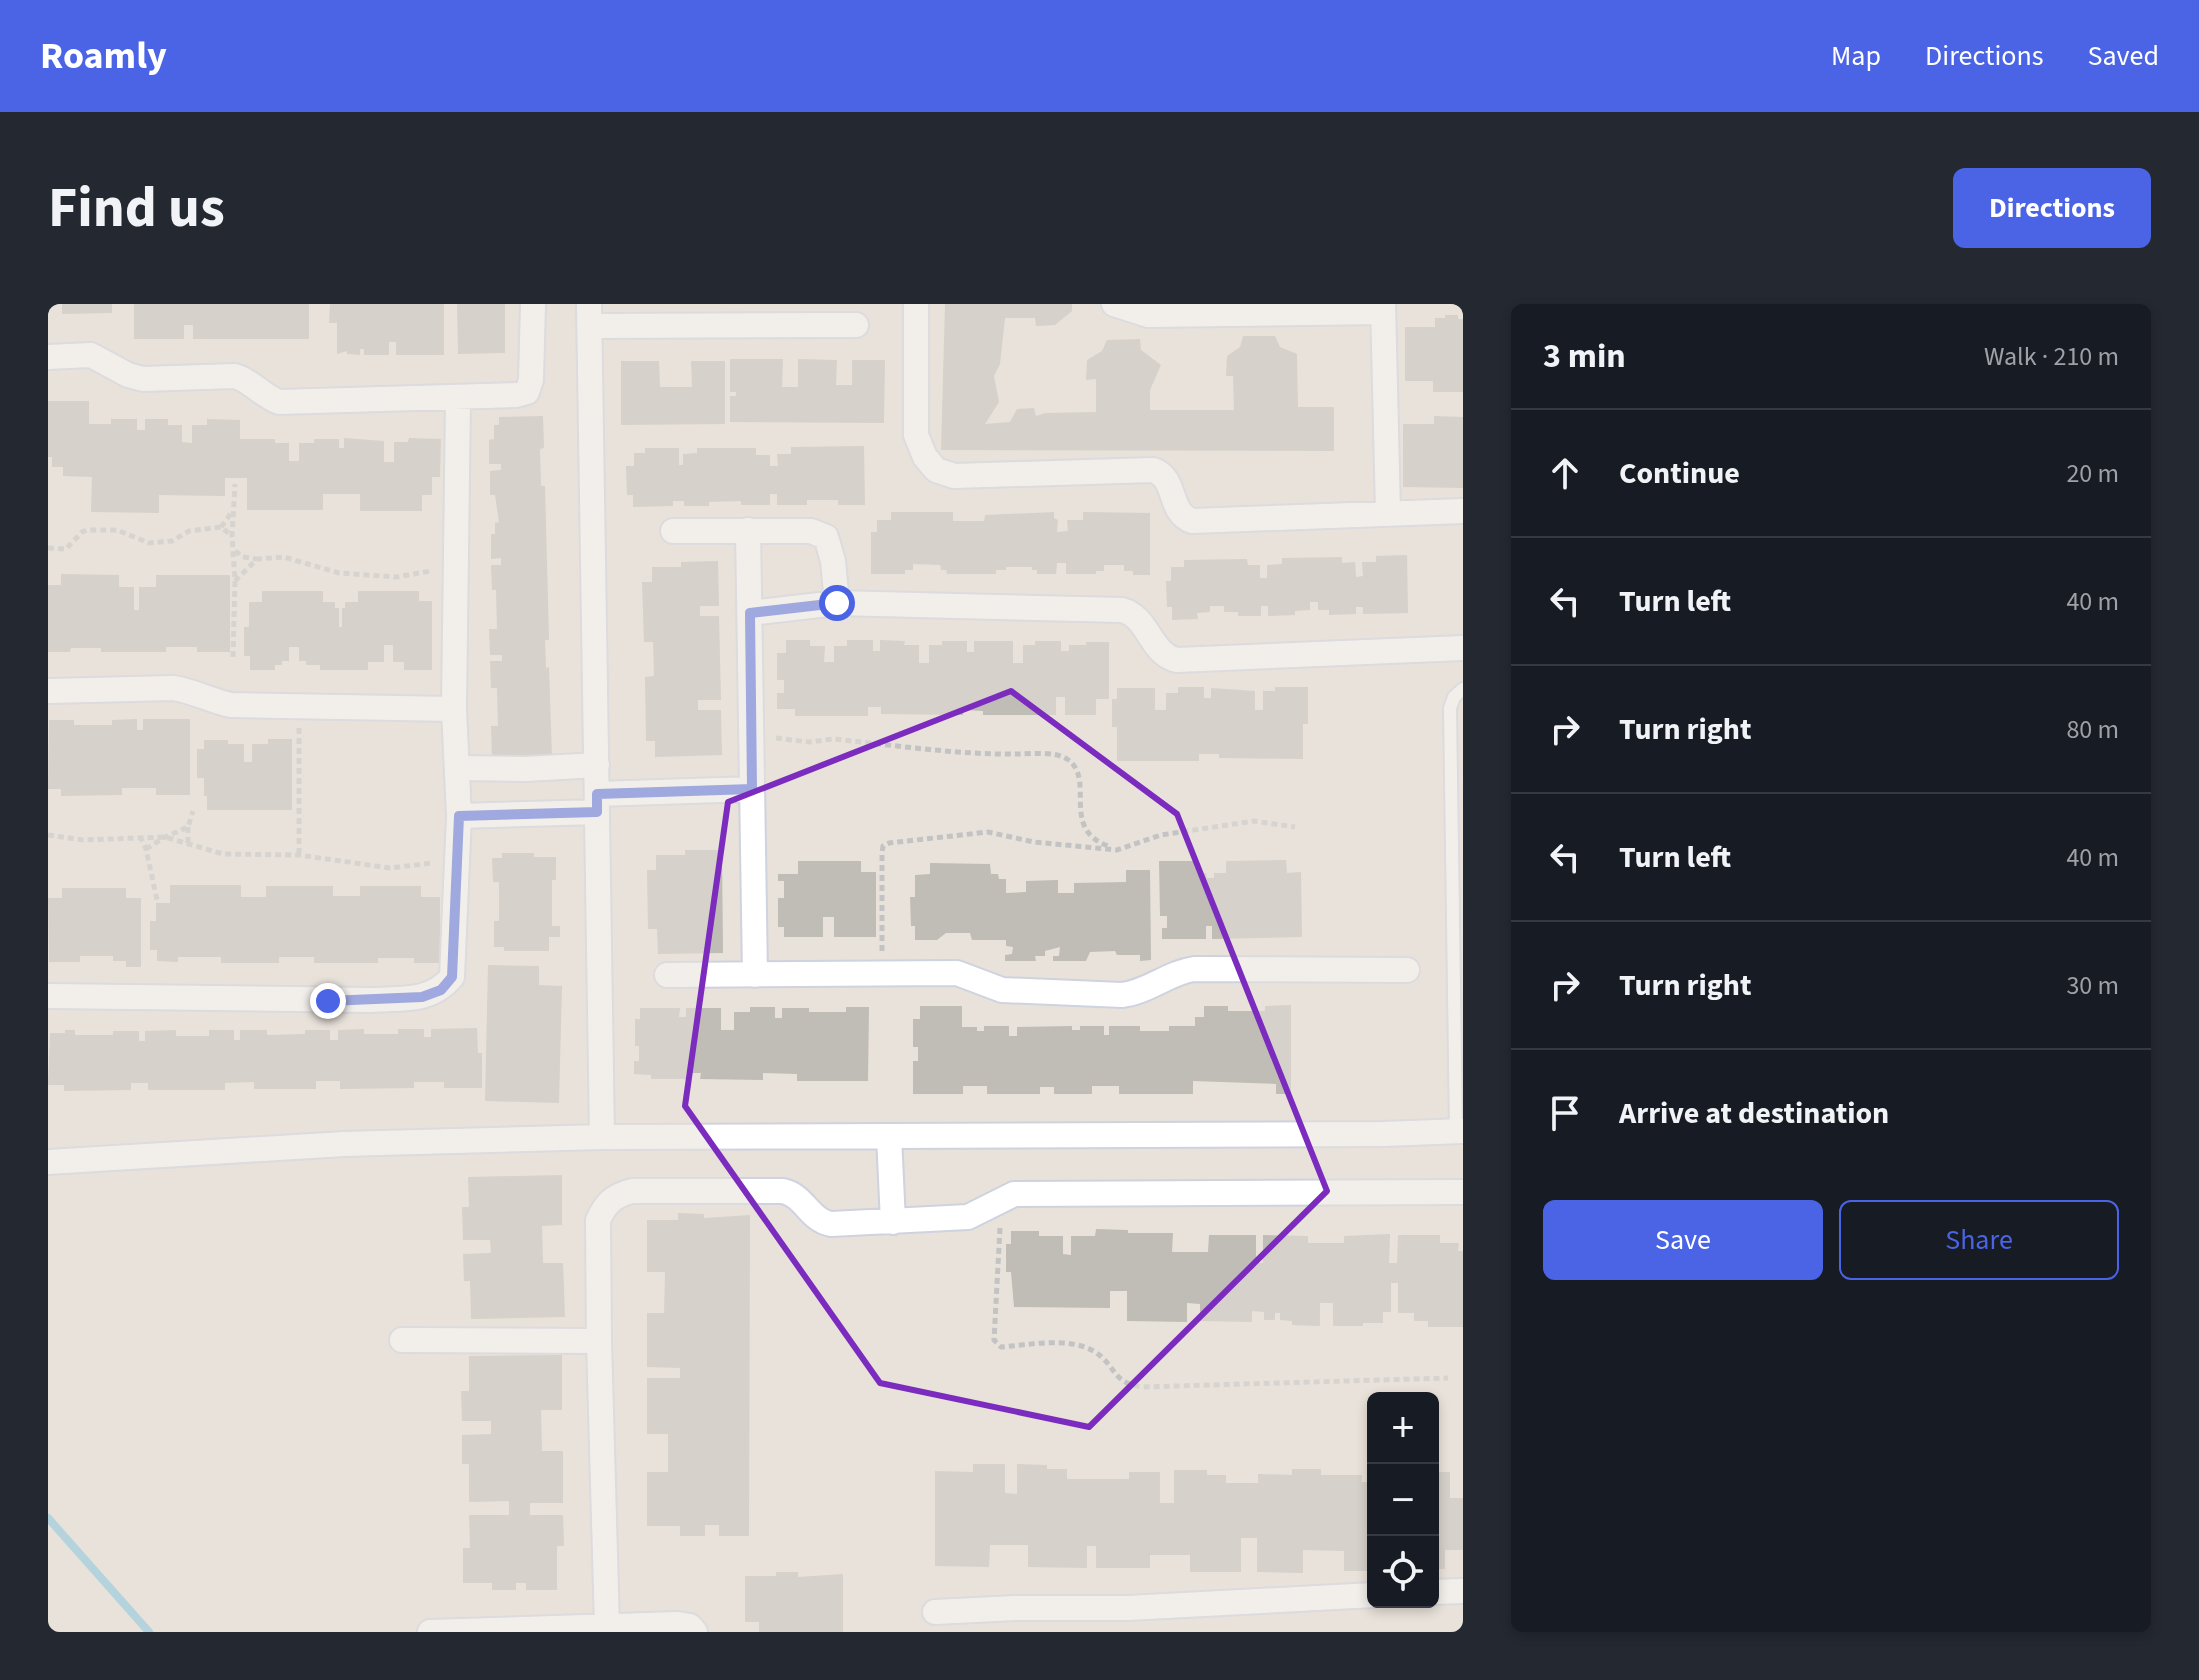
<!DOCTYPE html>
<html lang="en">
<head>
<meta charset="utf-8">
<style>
	:root { --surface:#171b24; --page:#242831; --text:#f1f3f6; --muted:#9ea1a6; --line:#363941; --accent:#4a64e5 }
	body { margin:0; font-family:"Source Sans 3",sans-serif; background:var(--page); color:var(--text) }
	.controls { position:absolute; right:24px; bottom:24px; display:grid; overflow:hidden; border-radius:12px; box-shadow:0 4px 12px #0003 }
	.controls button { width:72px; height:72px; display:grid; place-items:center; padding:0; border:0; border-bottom:2px solid var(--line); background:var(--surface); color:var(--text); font:40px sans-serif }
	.stop { position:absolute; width:24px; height:24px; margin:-18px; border:6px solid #4a64e5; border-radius:50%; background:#fff }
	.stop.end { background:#4a64e5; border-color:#fff; box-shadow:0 2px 8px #0008 }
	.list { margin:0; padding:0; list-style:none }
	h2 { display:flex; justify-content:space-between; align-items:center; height:104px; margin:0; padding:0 32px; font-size:34px }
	h2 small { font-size:26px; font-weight:400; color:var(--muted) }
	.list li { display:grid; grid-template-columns:52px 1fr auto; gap:24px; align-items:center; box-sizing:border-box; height:128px; padding:0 32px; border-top:2px solid var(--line) }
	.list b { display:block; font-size:30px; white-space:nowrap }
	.list em { font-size:26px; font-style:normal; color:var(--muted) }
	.actions { display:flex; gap:16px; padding:24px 32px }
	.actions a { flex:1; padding:18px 0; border:2px solid var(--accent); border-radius:12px; text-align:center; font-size:28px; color:var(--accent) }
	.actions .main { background:var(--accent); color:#fff }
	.icon { flex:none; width:44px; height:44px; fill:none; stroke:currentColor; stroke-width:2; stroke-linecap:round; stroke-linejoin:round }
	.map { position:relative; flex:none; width:1415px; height:1328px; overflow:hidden; border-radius:12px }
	header { display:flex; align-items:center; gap:48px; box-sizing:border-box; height:112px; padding:0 40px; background:var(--accent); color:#fff }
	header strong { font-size:38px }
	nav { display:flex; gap:44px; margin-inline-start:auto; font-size:28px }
	.intro { display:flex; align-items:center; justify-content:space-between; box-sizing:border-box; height:192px; padding:0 48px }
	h1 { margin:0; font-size:56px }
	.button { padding:20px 36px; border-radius:12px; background:var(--accent); color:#fff; font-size:28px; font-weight:700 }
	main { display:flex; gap:48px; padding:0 48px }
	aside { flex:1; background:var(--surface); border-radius:12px; box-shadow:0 4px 12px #0003 }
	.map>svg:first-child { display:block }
</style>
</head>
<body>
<header>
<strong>Roamly</strong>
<nav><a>Map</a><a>Directions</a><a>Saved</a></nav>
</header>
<div class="intro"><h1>Find us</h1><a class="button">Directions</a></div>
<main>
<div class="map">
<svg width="1415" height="1328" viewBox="0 0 1415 1328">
	<rect width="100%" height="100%" fill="#e8e2da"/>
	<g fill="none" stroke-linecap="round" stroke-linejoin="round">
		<path stroke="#77c2e0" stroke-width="8" d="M0,1214L101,1328"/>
	</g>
	<path fill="#c0bcb6" d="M14,0H64V9L14,10Z
		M86,0H261V35H145V21H136V35H86Z
		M282,0H396V51H348V38H341V51H316V45H312V51L299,50V47L289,50V19H281Z
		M409,0H457V49L410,50Z
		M897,0H1024V7L1007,21L988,22L987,14H957L952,60L946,72L951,98L937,120L962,118L969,105L986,104L988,112L998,109L1048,108V75L1038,76L1039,56L1054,47L1059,36L1092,35L1093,46L1113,61L1102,86V106H1186L1185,72H1178L1179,52L1192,43L1195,32H1227L1232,43L1249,50L1250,103H1286V147L893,146Z
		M1397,11H1410V15H1415V88H1385V77H1357V23H1387V14H1397Z
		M682,55H735L734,83H750V55L789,56L788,81H804V56H837L836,119L682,118V92H688V88H682Z
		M573,57H611L612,83H644L643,57H677V120L573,121Z
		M0,97H41V120H63V115H89V126H97V115H120V121H134V138L144,139V121H159V115L192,116V135H227V139H241V157H251V139H266V135H291V144H296V134L336,137V158H346V138H360L361,134L393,135L392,173H384V191H374V207H312V190H275V206H199V174H177V192L111,191V209L43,208L44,173L15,172V163H4V153H0Z
		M495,112L496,144L492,145L493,182H497L501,336H497L498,364L501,363L504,453L444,455L443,422H450L449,384H443L442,357H454V351H442L441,325H449L448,286H444L443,261H453V254L443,255V230H447V219L451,218L447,191H442V167L453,166V160H441V136L446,135V121H451V113Z
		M1386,112L1415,113V184L1355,183V120H1386Z
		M816,142L817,201H790V196H759V201H729V190H722V201H693V197L661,198V202H636V197H625V202L585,203V191H579L578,162H586V149H597V144H631V161H635V150L649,149V144H708V151H722V162H730L729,150H743V143Z
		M843,208H905V217H936L937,211L1006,208V214L1010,216L1009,228L1020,227L1019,216H1035V208L1102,209V271H1085V267H1076V261H1056V267H1048V270H1018V259H1009L1008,270H989V266H984V263H958V266H948V270H899L898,266H893L892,261L865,260V266H857V270H823V228H829V216H843Z
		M1359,251L1360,309L1315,310V303H1308V310L1281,311V306H1270V298H1262V306L1247,307V311L1220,312V302H1213V312H1190V308H1176V302H1162V308L1149,309L1150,315L1124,316V303H1119L1118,277H1123V263H1136V256L1199,255L1200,261H1212V274H1219V261L1234,260V254L1294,253V259L1307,258L1308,273L1315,272L1314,258H1328V252Z
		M670,257L671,302H652V312H671L673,396H650V406H673L674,451L607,453V437H598L597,373L606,372L605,338H596L594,278H604V263H633V258Z
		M13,270L71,271V283H86V306H91V283H108V271H182V348H149V343H118V348H53V344H23L22,348H0V281H13Z
		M214,287H275V298H287V304H291V323H294V304H297V298H310V287H371V297H384V366H356V358H345V341H336V358H320V366H272V361H258V357H251V343H241V357H234V361H227V366H202V352H196V323H201V298H214Z
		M738,336H762V342H777L776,358H786V342H799V336H825V347H832V336L857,337L856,341H871V359H881V341H894V337H919V348H926V337H965V359H975V341H987V337H1013V347H1021V341H1038V338H1061V395H1048V411H1017V393H1008V411H935V407L915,406V411L833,410V403H820V412H747V405H729V389H736V376H729V349H738Z
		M1130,383H1156V394H1163V384L1207,387V406H1215V387H1227V383H1260V420H1255V455L1171,454V450H1151V457H1069V423H1064V395H1069V384H1107V406H1118V389H1130Z
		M89,415V426H95V415H142V491H108V484H74V491L13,492V485H0L1,416H26V421H64V416Z
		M220,435H244V506H159V492H156V474H149V445H156V436H180V440H196V458H204V440H220Z
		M637,546H674L675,649L610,650L609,625H600L599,566H608V551H637Z
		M454,549H486V553H508V576H504V622H512V633H501V647H456V643H446V617H451V578H445L444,554H454Z
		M1238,556L1239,569L1253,568L1254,633L1164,635V622H1158V635H1114V624H1119V612H1112L1111,557H1148L1149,569H1158L1159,574H1166V569H1178V557Z
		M750,557H813V568H828V633H786V613H775V633H736V623H730V594H736V577H730V570H750Z
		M882,559L942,560L943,570H950L951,575H958V589L978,588V577L1010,576V589H1026V579L1078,578V566H1102L1103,656L1092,657V651H1069L1067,647L1042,648L1038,657H1005V652H1011L1012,643L997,647V652H987L988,657H957V651L964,650L965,643L958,642V636H924L922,629H898L889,636H867V622H863L862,593H867V571L882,570Z
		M122,581H193V593H218V582H285V592H312V582H373V593H392V659H366V654H330V659H266V653H231V659H173V653H130V658L109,657V646H102V617H108V599H122Z
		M14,584H78V594H93V663H78V657H65V652H32V658H1L0,594H14Z
		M440,661L491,662V681L514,682L511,799L437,797Z
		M1243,701V790H1228V780L1145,777V790H1071V782H1044V790H1006V783H992V790H939V782H915V790H865V757H870V743H865V715H872V702H914V723H929V727H936V722H961V732H969V723L1024,722V726H1032V722H1056V731H1061V722H1092V727H1121V722H1147V713H1156V702H1180V707H1217V702Z
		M702,703H727V714H734V704H761V708H798V703H821L820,777H749V770L715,769V776L652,775L653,769H638V775H603V771L586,770V757H591V742H587V715H592V704H632L631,713H638V704H673V726H686V708H702Z
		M429,724L430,749H434V784H396V778H366V784L292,785V777H268V785H206V778L177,779V786H100V779H83V786L16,787V781H0L2,729H17V726H27V731H65V727H91V737H97V727L128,726V732H161V726H186V736H192V726H219V731L257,730V726H282V736H290V726L316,725V730H350V725H376V733H383V725Z
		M514,871V921L494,922L495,959H515L517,1013L423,1015L422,977H416L415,950L443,949L442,936H415L414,903H421L420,873Z
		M630,909L656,910V914L702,911L701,1232H671V1221H657V1232H632V1222H599V1168H620V1130H599V1074H632V1064L599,1063V1009H616L617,968H599V916H630Z
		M1048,925L1080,926V929H1125L1124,948H1160L1161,931H1208V959H1215V931L1260,932V939H1296V932L1342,930L1341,959H1349L1350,931H1392V939H1411L1410,947H1415V1023H1380V1017H1366V1009H1350V979H1343V1008H1335V1019H1315V1022H1285V999H1272V1022L1244,1021V1017L1232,1016V1009H1227V1016H1216V1008L1204,1007V1018L1152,1017V1000L1139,999V1018L1079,1017V987H1062V1004L966,1003L963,968H958V940H963V927H991V932H1015V950L1023,951V932H1047Z
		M514,1051V1106H493L494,1147H515V1199H482V1211H515L516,1242H509V1286H478V1279H468V1286H444V1279H415V1244H422L421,1211H461V1197L421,1198V1160H414V1131L443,1130V1117H414L413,1087H421V1052Z
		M925,1160H957V1189L969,1190V1160L999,1161V1165H1019V1175H1081V1168H1112V1199H1126V1166H1159V1171H1178V1179H1210V1170L1244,1171V1165H1273V1171H1314V1178H1325V1267H1296V1247L1255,1246V1269L1209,1268V1234H1193V1268H1142V1251H1102V1264H1048V1242H1039V1264L980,1263V1241H942L941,1263L887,1262V1167L925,1168Z
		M1385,1168H1402V1194H1415V1246H1397V1265H1385Z
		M728,1268H750V1273L795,1270V1328H711V1318H697V1272H728Z"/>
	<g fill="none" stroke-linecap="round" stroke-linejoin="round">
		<g stroke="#cfd2df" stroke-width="16">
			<path id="lane" d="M1408,827L1402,404L1406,393L1415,385"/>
		</g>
		<g stroke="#cfd2df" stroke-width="28">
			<path id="street" d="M541,0L554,833
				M868,0V131L877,153L888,166L906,172L1105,166C1130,174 1119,208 1144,217L1415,207
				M1066,0L1100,11L1335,8
				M1335,0L1340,208
				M542,22L808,21
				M0,53L43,51L80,71L95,75L187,72C204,77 214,92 231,98L468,91L479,88L483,76L485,0
				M700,226L707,671
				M625,227H763L778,233L785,257L789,299
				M702,309L789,299L1074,306C1101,313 1102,350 1129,356L1415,344
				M0,387L125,384C146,387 163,397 183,401L406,405
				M409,464L478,465L549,461
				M549,490L704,485
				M411,512L549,508
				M619,671L909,669L954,686L1074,691C1100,688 1120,669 1146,665L1359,666
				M0,692L323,696C354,694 382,699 404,673L411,512L406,405L410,93
				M841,832L845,918
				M0,858L296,840L554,833L1335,830L1415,827
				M354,1036L551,1037
				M1385,1288L1415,1287
				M887,1308L967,1304H1080L1325,1291
				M559,1322L551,1037L550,916C558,899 565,892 584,887H735C757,892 761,916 783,920L920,913L966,890L1415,888
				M382,1328L630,1320L642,1322L647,1328"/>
		</g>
		<path stroke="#c3c3c3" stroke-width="5" stroke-dasharray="6 4" stroke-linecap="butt" d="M173,223L184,208
			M0,244L18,245L34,228L39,226H69L101,239L124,237L141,227L173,223L184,232
			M187,247L195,253L209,255
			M187,277L209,255L236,253L291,269L348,273L383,267
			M185,353L187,277L184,232L187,180
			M251,424V551
			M728,434L761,438L785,435C846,441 909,451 970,450C984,450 1007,447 1019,455C1049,475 1011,524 1060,542
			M0,531L35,536L117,533L175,550L251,551L342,564L384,559
			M92,532L98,545L109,596
			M140,539V523
			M98,545L117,533L140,523L145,507
			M834,647V550L835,542L841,539L940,528L986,538L1069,546L1113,531L1206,517L1247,523
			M952,924L946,1036L953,1043C981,1041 1022,1032 1047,1048C1068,1061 1064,1080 1095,1083L1400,1074"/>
		<use href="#lane" stroke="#fff" stroke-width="12"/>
		<use href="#street" stroke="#fff" stroke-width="24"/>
	</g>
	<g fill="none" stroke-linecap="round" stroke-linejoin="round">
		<path stroke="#4a64e5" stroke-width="10" d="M280,697L374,693L393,686L404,673L411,512L549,508V490L704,485L702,309L789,299"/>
	</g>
	<path d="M0 0H1415V1328H0ZM963,387L1129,510L1279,887L1041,1123L832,1079L637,802L680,498Z" fill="#e8e2da" fill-opacity=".55" fill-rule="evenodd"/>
	<path fill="none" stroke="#7b2cbf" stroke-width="6" stroke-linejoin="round" d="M963,387L1129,510L1279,887L1041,1123L832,1079L637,802L680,498Z"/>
</svg>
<div class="controls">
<button>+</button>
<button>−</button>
<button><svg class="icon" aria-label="locate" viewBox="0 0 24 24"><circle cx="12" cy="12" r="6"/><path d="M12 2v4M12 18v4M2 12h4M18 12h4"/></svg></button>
</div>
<div class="stop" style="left:789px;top:299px"></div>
<div class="stop end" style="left:280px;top:697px"></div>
</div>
<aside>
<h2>3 min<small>Walk · 210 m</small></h2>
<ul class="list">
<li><svg class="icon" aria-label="ahead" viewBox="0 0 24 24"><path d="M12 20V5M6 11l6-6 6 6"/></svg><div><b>Continue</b></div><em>20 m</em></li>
<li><svg class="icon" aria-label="left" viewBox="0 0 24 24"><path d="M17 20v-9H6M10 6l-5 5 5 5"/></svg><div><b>Turn left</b></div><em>40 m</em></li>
<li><svg class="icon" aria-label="right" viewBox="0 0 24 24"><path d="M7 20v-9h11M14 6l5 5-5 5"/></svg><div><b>Turn right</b></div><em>80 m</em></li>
<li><svg class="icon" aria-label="left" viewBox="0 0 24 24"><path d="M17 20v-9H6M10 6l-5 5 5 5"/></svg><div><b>Turn left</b></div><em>40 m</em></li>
<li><svg class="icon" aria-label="right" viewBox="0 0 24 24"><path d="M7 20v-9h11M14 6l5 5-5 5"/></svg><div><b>Turn right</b></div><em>30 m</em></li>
<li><svg class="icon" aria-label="arrive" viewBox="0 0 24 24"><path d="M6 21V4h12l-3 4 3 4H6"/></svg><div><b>Arrive at destination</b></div></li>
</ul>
<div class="actions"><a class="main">Save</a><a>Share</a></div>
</aside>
</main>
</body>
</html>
